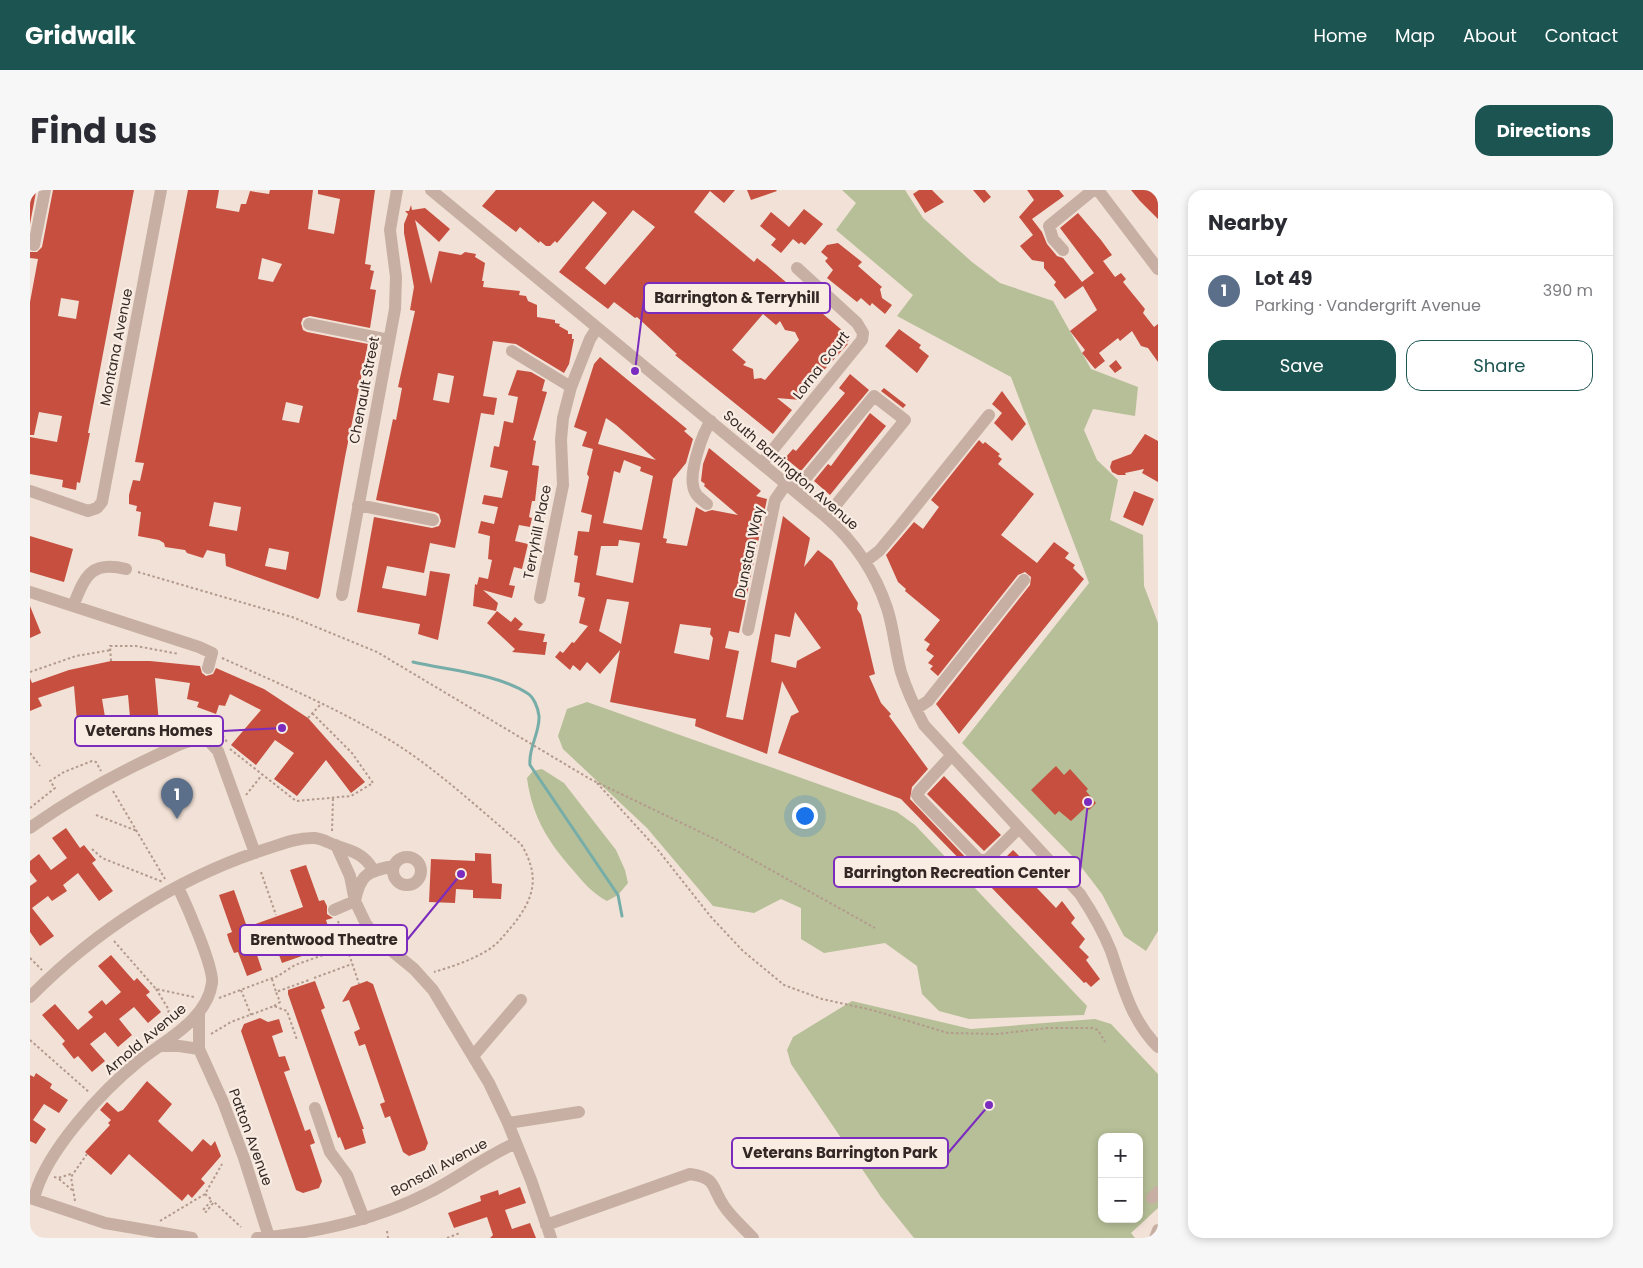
<!DOCTYPE html>
<html lang="en">
<head>
<meta charset="utf-8">
<style>
	:root { --surface:#fff; --page:#f7f7f7; --text:#2b2b33; --muted:#7c7c81; --line:#e1e1e2; --accent:#1b5451 }
	body { margin:0; font-family:Poppins,sans-serif; background:var(--page); color:var(--text) }
	.controls { position:absolute; right:15px; bottom:15px; display:grid; overflow:hidden; border-radius:10px; box-shadow:0 2px 8px #0003 }
	.controls button { width:45px; height:45px; display:grid; place-items:center; padding:0; border:0; border-bottom:1px solid var(--line); background:var(--surface); color:var(--text); font:25px sans-serif }
	.you { position:absolute; left:774px; top:625px; width:18px; height:18px; margin:-12px; border:4px solid #fff; border-radius:50%; background:#1a73e8; box-shadow:0 0 0 8px #1a73e833 }
	.badge { display:grid; place-items:center; width:32px; height:32px; border-radius:50%; background:var(--accent); color:#fff; font-size:16px; font-weight:700 }
	.pin { position:absolute; translate:-50% -41px; filter:drop-shadow(0 1px 2px #0008) }
	.pin::after { content:''; position:absolute; top:26px; width:18px; height:15px; background:inherit; clip-path:polygon(0 0,100% 0,50% 100%) }
	.list { margin:0; padding:0; list-style:none }
	h2 { display:flex; justify-content:space-between; align-items:center; height:65px; margin:0; padding:0 20px; font-size:21px }
	h2 small { font-size:16px; font-weight:400; color:var(--muted) }
	.list li { display:grid; grid-template-columns:32px 1fr auto; gap:15px; align-items:center; box-sizing:border-box; height:70px; padding:0 20px; border-top:1px solid var(--line) }
	.list b { display:block; font-size:19px; white-space:nowrap }
	.list p { margin:0; font-size:16px; white-space:nowrap; color:var(--muted) }
	.list em { font-size:16px; font-style:normal; color:var(--muted) }
	.actions { display:flex; gap:10px; padding:15px 20px }
	.actions a { flex:1; padding:11px 0; border:1px solid var(--accent); border-radius:15px; text-align:center; font-size:18px; color:var(--accent) }
	.actions .main { background:var(--accent); color:#fff }
	.map { position:relative; flex:none; width:1128px; height:1048px; overflow:hidden; border-radius:15px }
	header { display:flex; align-items:center; gap:30px; box-sizing:border-box; height:70px; padding:0 25px; background:var(--accent); color:#fff }
	header strong { font-size:24px }
	nav { display:flex; gap:28px; margin-inline-start:auto; font-size:18px }
	.intro { display:flex; align-items:center; justify-content:space-between; box-sizing:border-box; height:120px; padding:0 30px }
	h1 { margin:0; font-size:35px }
	.button { padding:12px 22px; border-radius:15px; background:var(--accent); color:#fff; font-size:18px; font-weight:700 }
	main { display:flex; gap:30px; padding:0 30px }
	aside { flex:1; background:var(--surface); border-radius:15px; box-shadow:0 2px 8px #0003 }
	.map>svg:first-child { display:block }
</style>
</head>
<body>
<header>
<strong>Gridwalk</strong>
<nav><a>Home</a><a>Map</a><a>About</a><a>Contact</a></nav>
</header>
<div class="intro"><h1>Find us</h1><a class="button">Directions</a></div>
<main>
<div class="map">
<svg width="1128" height="1048" viewBox="0 0 1128 1048">
	<rect width="100%" height="100%" fill="#f1e1d6"/>
	<path fill="#b6bf97" fill-rule="evenodd" d="M812,0H875L893,28L942,72L970,93L1023,111L1061,179L1108,197L1105,226L1063,219L1054,240L1067,270L1088,290L1080,330L1113,345L1114,396L1128,433V741L1116,761L1094,746L1072,704L1046,670L932,553L1059,393L981,187L867,126L883,105L806,40L826,13Z
		M557,512L867,622L885,635L1057,816L1054,825L939,829L909,821L892,804L887,776L855,753L794,763L771,749V718L751,709L724,723L683,716L617,638L533,559L528,546L537,519Z
		M512,579L534,593L586,660L595,680L598,693L588,705L577,711C562,703 554,693 543,680C518,652 502,626 497,588L503,581Z
		M822,811L941,839L1065,829L1081,834L1128,884V1018L1101,1043L1105,1048H884L851,1007L761,874L757,860L763,847ZM1072,947H1109V1029H1072Z"/>
	<g fill="none" stroke-linecap="round" stroke-linejoin="round">
		<path stroke="#76ada9" stroke-width="3" d="M383,472C417,480 468,484 497,503C504,507 508,518 509,526C510,543 498,558 500,575L588,705L592,726"/>
	</g>
	<path fill="#c64f3f" fill-rule="evenodd" d="M23,0H104L58,243H60L50,293L47,292L46,300L32,297L33,290L0,284V247L27,252L32,226L9,222L4,245H0V112L8,69L0,68V62H7L12,57ZM31,108L49,111L46,129L28,126Z
		M158,0H189L186,18L209,22L211,14H216L220,1L239,4L240,0H283L278,39L304,44L310,9L288,4V0H345L335,74L341,75L340,80L344,81L340,99L346,100L340,138L280,126L273,128L271,133L273,140L277,142L338,154L315,267L290,406L288,409L196,376L195,364L177,360L173,368L157,363L155,360L135,357L134,353L129,350L108,346L111,322L106,321L107,316L99,314V305L103,290L110,291L114,273L105,272ZM232,68L252,74L243,92L228,89ZM256,212L273,216L269,233L252,230ZM184,312L211,317L207,341L179,336ZM239,358L259,362L256,380L235,376Z
		M466,0H705L694,13L680,1L664,22L724,72L727,68L736,75L821,148L816,153L818,154L772,204L771,210L747,208L762,220L743,244L645,165L647,164L607,127L605,128L584,112L578,119L529,82L577,23L563,11L527,53L525,51L520,56H516L510,51L509,53L490,37L486,42L452,16ZM603,20L625,37L575,95L555,78ZM733,124L746,135L750,131L755,140L765,142L769,150L735,190L731,188L724,189L723,179L713,175L716,172L702,160Z
		M717,0H746L747,1L721,10Z
		M889,0H902L914,12L895,23L883,4Z
		M943,0H955L961,7L954,13Z
		M997,0H1029L1034,6L1002,29L1012,42L1017,54L1027,66L1033,68L1052,92L1064,83L1030,38L1048,23L1071,50L1082,65L1073,71L1085,87L1091,83L1096,89L1093,92L1115,119L1113,123L1124,137L1128,134V172L1118,158L1111,156L1102,141L1090,151L1088,148L1069,163L1075,171L1065,179L1052,163L1055,160L1040,141L1067,120L1053,96L1035,109L1024,95L1026,92L1014,78V72L1002,70L990,56L1003,45L989,27L1004,10Z
		M1101,0H1128V29L1110,11Z
		M0,1L6,2L0,34Z
		M381,15L382,20L395,18L420,39L409,52L385,30L401,94L409,61L431,65L435,62L446,64L445,67L455,73L452,91H454L453,97L490,101L489,105L496,106L498,111L507,115V127L525,130V133L530,134L529,136L538,141V144H542V149H544L539,174L534,183L486,154L463,151L453,206L467,208L464,225L451,223L425,358L400,353L394,383L357,376L352,398L396,406L400,381L420,384L408,450L388,444L390,434L327,422L344,327L402,338L409,336L411,331L409,324L405,322L346,310L363,229L366,230L372,198L368,197L385,121L380,120L384,97L374,43V34L378,24L375,21H379ZM408,183L424,186L419,213L403,210Z
		M774,19L793,34L775,55L771,52L769,54L763,49L751,63L741,55L746,49L730,36L741,22L759,37Z
		M808,53L832,72L828,76L852,97L850,99L852,108L862,115L855,124L842,113L840,116L831,108L827,112L797,88L803,80L795,71L798,68L791,62L797,55Z
		M869,139L891,155L889,158L899,166L887,183L855,156Z
		M570,167L657,239L654,241L663,249L656,273L643,289L633,348L637,349L636,353L657,356L666,317L675,322L682,320L708,325L674,296L675,294L671,291L673,274L679,258L731,301L726,306L737,309L709,443L699,441L695,458L709,461L696,527L713,530L753,326L780,348L774,377L788,360L802,371L828,413L827,419L831,425L845,484L839,486L851,513L861,524L859,526L898,579L882,597L880,609L941,673L939,679L871,609L748,563L761,526L769,522L752,491L737,564L665,536L666,529L580,512L590,460L570,484L557,472L550,481L543,475L540,480L525,467L530,461L533,463L542,452L544,453L558,436L549,433L555,408L548,406L550,393L544,392L548,366L544,365L548,341L559,342L562,325L551,322L559,287L557,284L563,259L552,256L557,242L544,237L564,174ZM576,228L586,235L626,270L568,254ZM594,270L611,277L610,281L623,286L612,340L573,333L584,281L590,283ZM589,350L610,353L603,393L566,385L571,356H588ZM577,409L599,412L591,454L569,441ZM765,422L791,458L767,471L766,478L741,472L745,444L760,447ZM650,434L681,438L680,444L683,448L679,470L644,463Z
		M1086,170L1092,178L1085,183L1079,176Z
		M487,180L501,182L515,190L512,201L517,202L503,250L506,251L502,275L509,276L505,311H502L499,327L502,328L500,337L489,335L485,351L498,354L492,379L484,377L479,395L485,396L482,408L453,400L468,413L466,421L443,416L445,394L447,395L449,387L458,389L462,370L458,369L460,346L448,343L451,331L464,334L468,317L452,314L454,305L472,308L478,281L460,277L464,256L469,257L474,231L483,233L488,207L478,205Z
		M820,184L839,200L771,281L755,268L763,259L766,261L815,203L809,198Z
		M854,198L876,215L873,218L851,201Z
		M972,201L996,234L982,251L964,233L972,223L962,214Z
		M840,223L856,236L800,305L784,291L798,274L801,276Z
		M1115,244L1128,251V292L1112,283L1114,279L1095,283L1096,285H1088L1082,282L1080,277L1082,271L1101,264Z
		M949,250L953,254L955,252L970,264L968,266L972,269L968,274L1004,304L971,345L1007,373L1024,352L1039,363L1035,368L1045,375L1043,378L1054,389L929,544L906,514L1000,395L1001,387L995,382L988,385L908,486L900,479L903,476L898,473L904,466L896,460L900,454L894,450L910,430L875,401L876,399L868,392L856,365L884,332L893,339L909,317L901,310Z
		M1104,301L1124,309L1113,336L1093,327Z
		M0,346L43,359L34,392L0,382Z
		M0,416L11,443L0,448Z
		M467,421L481,432L485,427L493,434L488,440L515,444L513,452H517L515,465L482,462L485,459L457,433Z
		M81,471H120L170,476L172,483L176,486L183,484L186,478L234,499L278,528L335,592L321,603L296,570L267,606L244,589L264,563L245,550L226,575L201,555L231,520L200,504L195,516L189,515L186,524L167,517L169,512L157,509L160,493L125,488L129,533L101,538L98,505L72,509L77,539L48,543L44,496L8,508L12,516L0,521V488L2,493L39,480Z
		M1026,576L1034,585L1040,579L1058,599L1056,601L1066,613L1059,620L1056,617L1041,631L1029,621L1025,625L1001,600Z
		M914,586L971,645L954,661L897,604Z
		M36,638L50,658L54,655L66,670L62,673L83,701L69,711L48,683L33,695L37,701L22,711L18,706L2,718L24,746L10,756L0,742V696L7,691L0,682V671L9,664L21,680L37,668L22,648Z
		M983,660L1013,689L1005,696L1026,718L1032,711L1045,728L1041,733L1055,749L1049,757L1059,767L1056,770L1070,789L1061,797L1056,792L1054,793L959,695L977,678L973,674L976,671L974,669Z
		M445,663L461,664L462,693L472,694L471,709L443,708V700L426,699L425,713L399,712L401,669L445,671Z
		M276,675L289,711L294,710L297,716V724L303,728L296,730L304,755L288,760L280,736L264,742L272,766L252,773L243,749L224,756L232,780L217,786L208,762L204,763L199,751L197,744L202,742L189,705L204,700L217,737L273,717L260,680Z
		M81,765L104,791L107,788L120,802L116,805L131,822L118,833L104,817L89,829L102,845L88,857L75,842L60,854L75,871L62,882L48,866L44,869L32,854L35,851L12,825L25,814L48,840L63,827L58,822L72,810L76,815L91,802L68,776Z
		M285,791L295,818L291,820L334,939H332L336,953L315,960L310,947L308,948L258,804V800Z
		M337,791L343,794L398,953L395,960L379,966L373,962L360,926L355,928L350,914L355,912L335,854L329,856L324,842L330,839L319,810L312,812L321,797Z
		M230,828L238,832L249,829L253,842L242,846L249,867L255,866L260,880L254,882L275,941L280,939L285,953L280,955L292,991L289,998L273,1003L266,1000L211,841L214,834Z
		M6,883L22,894L20,898L38,910L29,923L14,914L3,930L16,939L6,954L0,951V885L4,887Z
		M117,891L142,914L128,931L133,936L162,962L173,949L181,956L185,951L191,966L171,989L175,993L162,1008L158,1004L152,1011L99,964L81,985L55,962L80,935L78,933L81,930L70,920L77,912L88,922L93,920Z
		M490,997L496,1013L475,1020L482,1039L500,1033L506,1048H460L463,1045L457,1027L424,1038L418,1023L451,1011L450,1006L468,1000L469,1005Z"/>
	<g fill="none" stroke-linecap="round" stroke-linejoin="round">
		<path stroke="#b4998d" stroke-width="2" stroke-dasharray="2.5 2.5" stroke-linecap="butt" d="M108,382L262,427L347,462L560,589L687,650L845,738
			M192,468C250,494 309,519 363,552C409,581 449,619 491,654C510,686 505,707 483,735C475,744 468,754 458,760C442,770 421,777 404,782
			M81,471L80,456H106L149,464
			M0,482L46,466L81,460
			M278,528L291,514
			M156,537C173,531 187,536 197,552
			M200,559L266,611L321,606L343,593L322,563L282,523
			M0,563L10,576
			M567,593L628,660L681,727L713,761L754,795L792,809L842,820L918,843L967,844L1018,838H1063L1068,840L1075,852
			M83,601L135,689
			M216,605L232,585
			M0,618L25,598L20,591L34,582L62,571L66,572L71,581
			M66,625L107,641
			M302,641L303,608
			M62,659L72,668L133,692
			M231,682L246,725
			M308,731L329,794
			M84,751L126,799L164,807
			M0,768L12,780
			M284,788L322,774
			M242,789L246,802
			M126,799L139,820L134,834
			M211,800L221,825
			M189,808L248,786L265,775L336,750
			M244,816L250,812L246,802L279,790
			M181,844L201,832L244,816L257,821L267,850
			M0,850L60,903
			M24,987L28,988L41,984
			M29,989L42,1000
			M175,1004L182,1010L173,1020L176,1022L184,1012L211,1037
			M45,1011L41,987L57,964
			M130,1031L175,1004L192,974
			M357,1041L358,1048
			M417,1048L430,1043"/>
		<path stroke="#c8afa3" stroke-width="12" d="M401,0L796,327C825,352 845,382 857,418C864,439 865,461 871,482C877,501 885,518 894,535L1050,704C1062,722 1073,741 1081,761C1093,796 1101,830 1128,857
			M1068,0L1128,79
			M4,55L15,0
			M1033,60L1023,49L1019,36L1063,0
			M279,134L359,150
			M482,161L541,197
			M732,273L832,150L833,143L827,133L767,78
			M0,301L58,321L67,318L72,312L131,0
			M765,301L844,206L875,230L796,327
			M677,314C670,308 664,305 663,295C660,281 672,243 681,231
			M328,315L403,330
			M836,371L849,361L870,336L959,225
			M0,402L169,457L182,463L178,478
			M312,405L365,119L366,87L360,40L367,0
			M510,408L533,295L531,250L533,228L541,197L560,149L567,138
			M43,416C55,387 60,370 96,379
			M718,440L745,310L756,294
			M886,519L898,511L994,390
			M921,566L889,601L887,605L889,608L947,668L953,671L959,668L989,638
			M0,638C40,609 82,586 127,565C143,558 159,548 177,549L188,561L225,663
			M306,655L320,686L325,711L336,734L351,752L384,779L403,800L459,893L478,933L501,990L521,1048
			M363 681a14 14 0 1 1 28 0a14 14 0 1 1-28 0Z
			M304,720L325,711C330,684 338,681 364,676
			M0,807C65,741 145,689 233,660C249,655 268,647 285,648C293,649 299,653 307,656C322,661 335,664 343,680
			M169,824V859L193,912L214,968L239,1047
			M129,856H149L169,859
			M443,866L491,810
			M285,918L300,962L317,985L334,1029
			M478,933L549,922
			M0,1008L75,1033L162,1048
			M1122,1008L1128,1002
			M4,1009C14,963 73,900 109,871C135,850 177,830 182,793C184,777 156,714 148,697
			M516,1035L660,984C688,988 681,998 694,1016C702,1028 714,1038 723,1048
			M227,1048C286,1043 346,1030 400,1002C429,987 456,966 486,953
			M1125,1048L1128,1040"/>
	</g>
	<g text-anchor="middle" dominant-baseline="central" stroke-width="4.5" stroke-linejoin="round" paint-order="stroke">
		<g font-size="14" fill="#332825" stroke="#f9ece2">
			<text transform="translate(86 157) rotate(-79)">Montana Avenue</text>
			<text transform="translate(791 175) rotate(-52)">Lorna Court</text>
			<text transform="translate(334 200) rotate(-79)">Chenault Street</text>
			<text transform="translate(761 280) rotate(41)">South Barrington Avenue</text>
			<text transform="translate(507 342) rotate(-79)">Terryhill Place</text>
			<text transform="translate(719 362) rotate(-78)">Dunstan Way</text>
			<text transform="translate(115 849) rotate(-40)">Arnold Avenue</text>
			<text transform="translate(221 947) rotate(70)">Patton Avenue</text>
			<text transform="translate(409 977) rotate(-28)">Bonsall Avenue</text>
		</g>
	</g>
	<path fill="none" stroke="#7b2cbf" stroke-width="2" d="M605 181L614 108M252 538L193 541M1058 612L1050 682M431 684L377 750M959 915L918 963"/>
	<g fill="#7b2cbf" stroke="#f9ece2" stroke-width="2">
		<circle cx="605" cy="181" r="5"/>
		<circle cx="252" cy="538" r="5"/>
		<circle cx="1058" cy="612" r="5"/>
		<circle cx="431" cy="684" r="5"/>
		<circle cx="959" cy="915" r="5"/>
	</g>
	<g fill="#f9ece2" stroke="#7b2cbf" stroke-width="2">
		<rect x="614" y="93" width="186" height="30" rx="5"/>
		<rect x="45" y="526" width="148" height="30" rx="5"/>
		<rect x="804" y="667" width="246" height="30" rx="5"/>
		<rect x="210" y="735" width="167" height="30" rx="5"/>
		<rect x="702" y="948" width="216" height="30" rx="5"/>
	</g>
	<g font-size="15" text-anchor="middle" font-weight="bold" fill="#332825">
		<text x="707" y="113">Barrington &amp; Terryhill</text>
		<text x="119" y="546">Veterans Homes</text>
		<text x="927" y="688">Barrington Recreation Center</text>
		<text x="294" y="755">Brentwood Theatre</text>
		<text x="810" y="968">Veterans Barrington Park</text>
	</g>
</svg>
<div class="controls">
<button>+</button>
<button>−</button>
</div>
<div class="you"></div>
<div class="pin badge" style="left:147px;top:629px;background:#5c6f8a">1</div>
</div>
<aside>
<h2>Nearby<small></small></h2>
<ul class="list">
<li><span class="badge" style="background:#5c6f8a">1</span><div><b>Lot 49</b><p>Parking · Vandergrift Avenue</p></div><em>390 m</em></li>
</ul>
<div class="actions"><a class="main">Save</a><a>Share</a></div>
</aside>
</main>
</body>
</html>
